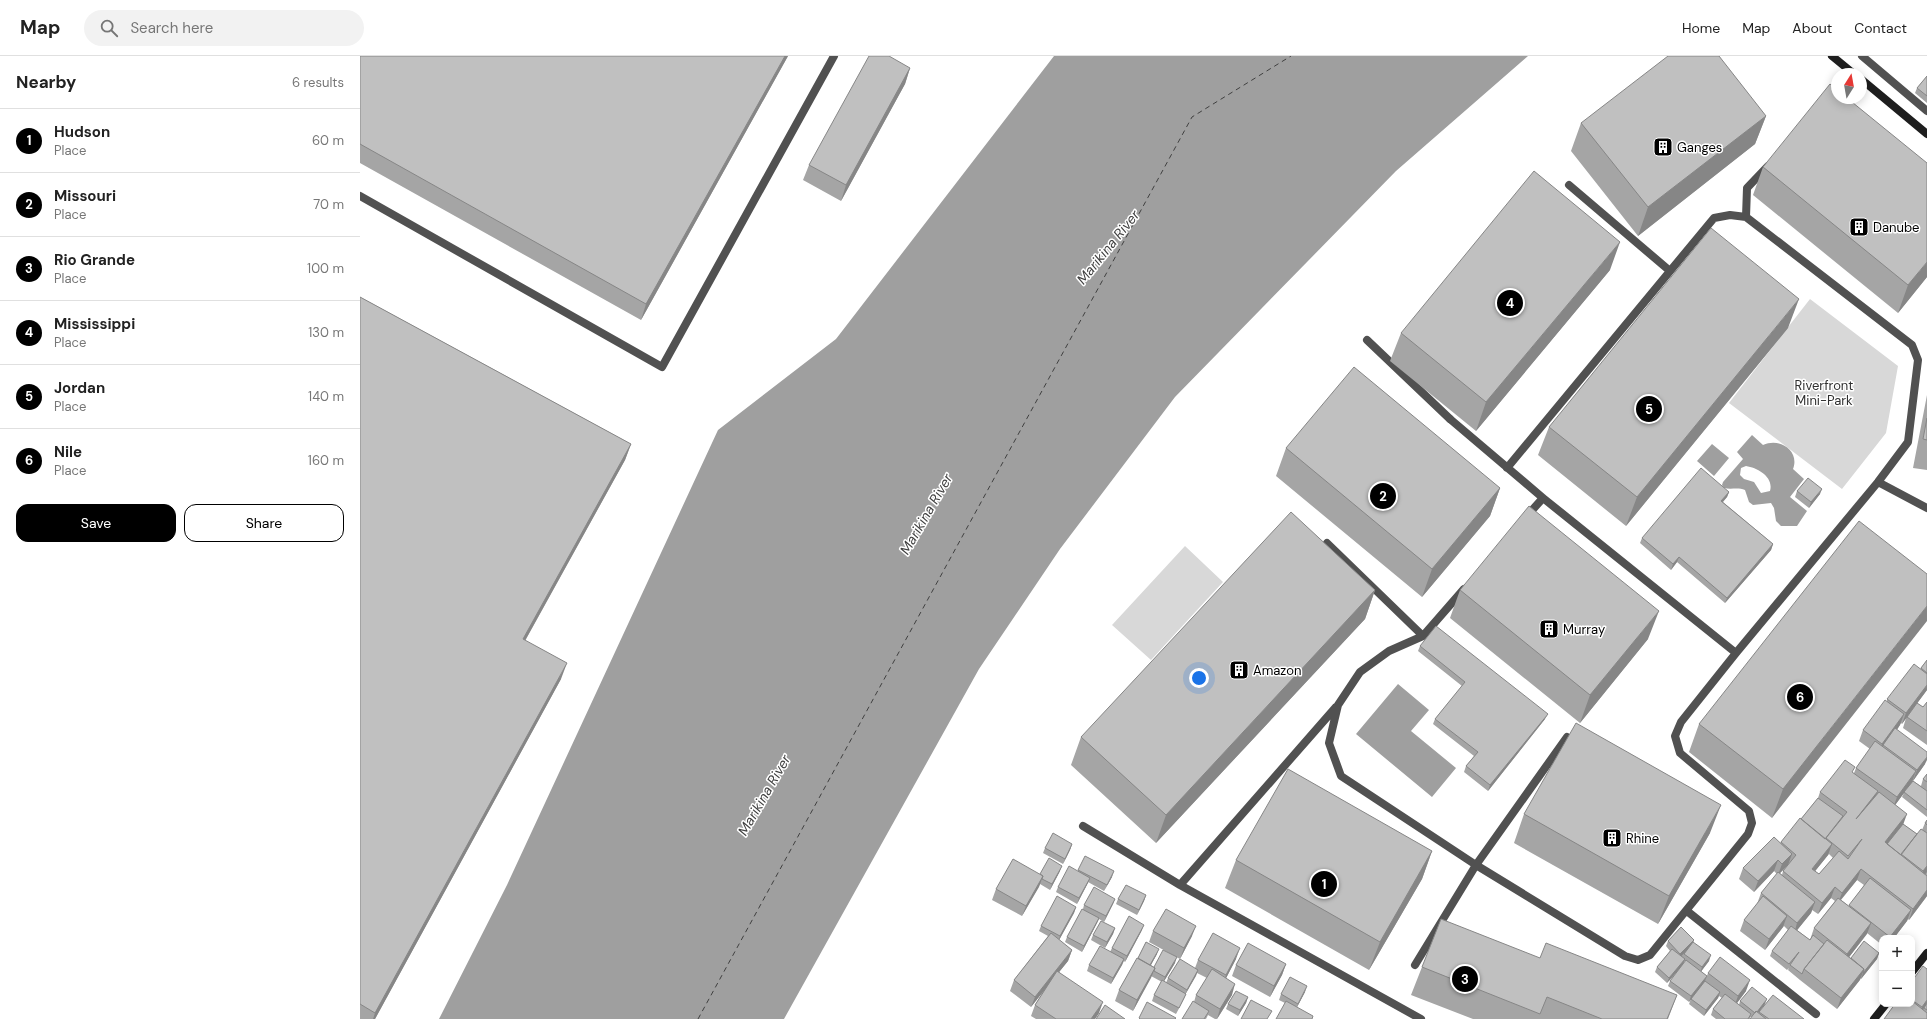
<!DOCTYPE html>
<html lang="en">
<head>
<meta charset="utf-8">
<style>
	:root { --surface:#fff; --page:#f2f2f2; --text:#222; --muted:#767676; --line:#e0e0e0; --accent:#000 }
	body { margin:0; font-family:"DM Sans",sans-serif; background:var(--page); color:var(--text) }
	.controls { position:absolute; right:12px; bottom:12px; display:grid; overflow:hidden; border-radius:8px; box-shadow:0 2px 10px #0003 }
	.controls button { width:36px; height:36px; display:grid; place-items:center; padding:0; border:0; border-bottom:1px solid var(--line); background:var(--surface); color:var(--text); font:20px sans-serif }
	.compass { position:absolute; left:1471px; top:12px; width:36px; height:36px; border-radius:50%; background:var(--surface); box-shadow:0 2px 10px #0003; rotate:11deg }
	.you { position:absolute; left:839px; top:622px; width:14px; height:14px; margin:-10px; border:3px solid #fff; border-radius:50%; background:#1a73e8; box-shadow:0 0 0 6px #1a73e833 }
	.badge { display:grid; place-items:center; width:26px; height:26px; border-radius:50%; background:var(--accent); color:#fff; font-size:13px; font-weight:700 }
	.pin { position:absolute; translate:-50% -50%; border:2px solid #fff; box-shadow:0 1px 4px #0006 }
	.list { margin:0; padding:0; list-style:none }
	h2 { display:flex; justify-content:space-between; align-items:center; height:52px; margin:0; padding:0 16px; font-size:17px }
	h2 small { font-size:13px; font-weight:400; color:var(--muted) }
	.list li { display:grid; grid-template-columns:26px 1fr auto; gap:12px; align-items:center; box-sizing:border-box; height:64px; padding:0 16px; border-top:1px solid var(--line) }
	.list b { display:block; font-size:15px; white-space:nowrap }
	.list p { margin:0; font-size:13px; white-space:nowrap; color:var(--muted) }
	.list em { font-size:13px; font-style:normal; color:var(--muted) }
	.actions { display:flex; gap:8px; padding:12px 16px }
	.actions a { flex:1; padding:9px 0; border:1px solid var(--accent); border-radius:12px; text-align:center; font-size:14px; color:var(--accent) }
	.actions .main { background:var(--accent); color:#fff }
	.icon { flex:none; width:22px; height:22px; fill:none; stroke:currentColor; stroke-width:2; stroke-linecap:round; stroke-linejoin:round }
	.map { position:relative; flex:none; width:1567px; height:963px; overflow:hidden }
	header { display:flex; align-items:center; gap:24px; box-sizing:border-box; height:56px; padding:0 20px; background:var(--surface); border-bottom:1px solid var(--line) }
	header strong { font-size:19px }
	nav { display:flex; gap:22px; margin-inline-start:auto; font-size:14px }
	.search { width:280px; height:36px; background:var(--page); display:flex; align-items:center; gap:10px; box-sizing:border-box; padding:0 14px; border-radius:22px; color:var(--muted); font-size:15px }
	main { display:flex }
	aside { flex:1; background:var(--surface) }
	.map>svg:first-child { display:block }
</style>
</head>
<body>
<header>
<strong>Map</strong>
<div class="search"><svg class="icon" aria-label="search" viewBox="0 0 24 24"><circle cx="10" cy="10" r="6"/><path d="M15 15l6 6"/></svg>Search here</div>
<nav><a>Home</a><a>Map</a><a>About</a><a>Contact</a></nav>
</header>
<main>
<aside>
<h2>Nearby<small>6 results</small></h2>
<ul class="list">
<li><span class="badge">1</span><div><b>Hudson</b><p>Place</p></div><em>60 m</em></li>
<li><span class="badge">2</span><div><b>Missouri</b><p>Place</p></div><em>70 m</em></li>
<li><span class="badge">3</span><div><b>Rio Grande</b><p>Place</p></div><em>100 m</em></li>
<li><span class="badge">4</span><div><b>Mississippi</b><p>Place</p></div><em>130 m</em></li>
<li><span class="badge">5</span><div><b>Jordan</b><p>Place</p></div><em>140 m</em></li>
<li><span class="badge">6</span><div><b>Nile</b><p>Place</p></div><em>160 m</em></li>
</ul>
<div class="actions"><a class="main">Save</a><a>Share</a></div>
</aside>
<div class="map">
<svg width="1567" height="963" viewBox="0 0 1567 963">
	<rect width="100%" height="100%" fill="#fff"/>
	<path fill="#d8d8d8" d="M1450,243L1538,310L1526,377L1482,433L1369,347Z
		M825,490L863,526L791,604L752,569Z"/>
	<path fill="#9f9f9f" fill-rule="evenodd" d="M694,0H1168L1036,115L815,341L700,493L619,613L424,963H79L147,829L358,374L476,283Z
		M1392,379L1403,389C1420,381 1440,395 1433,413L1444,423L1430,441L1447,455L1437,470H1421L1416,465L1414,452L1411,447L1393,449L1389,446L1385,434C1378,431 1371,434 1364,432L1362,429L1363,426L1383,403L1377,396ZM1386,410C1398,412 1414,421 1410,435L1401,437L1394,426L1384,423L1380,419L1381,412Z
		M1352,388L1369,402L1354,420L1337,405Z
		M1038,628L1069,654L1051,675L1096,712L1072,741L996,678Z"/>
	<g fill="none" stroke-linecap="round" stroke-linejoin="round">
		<path stroke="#404040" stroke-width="1" stroke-dasharray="5 4" stroke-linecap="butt" d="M338,963L832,61L931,0"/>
		<path stroke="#515151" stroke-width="8" d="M1209,129L1310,215
			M0,140L302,311L474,0
			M1386,161L1387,132L1408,110
			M1090,363L1183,442L1376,597
			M1518,426L1567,452
			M1166,461L1183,442
			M967,487L1063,580
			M1104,533L1063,580L1029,595L1000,616L978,649L969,687L981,720L1116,809L1265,900L1278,904L1290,899L1388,778L1392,767L1389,755L1320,697L1315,680L1321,666L1376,597L1518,426L1548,386L1558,304L1552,289L1386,161L1370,159L1354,162L1147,412
			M976,651L820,829L1061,963
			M723,770L820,829
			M1327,855L1456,958
			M1055,909L1116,809L1207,681"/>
		<path stroke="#515151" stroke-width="8" d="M1007,284L1090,363"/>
		<path stroke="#515151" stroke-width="8" d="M1502,0L1567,55"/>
		<path stroke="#1e1e1e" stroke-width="8" d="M1472,0L1494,18
			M1501,23L1567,78
			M1552,916L1567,897
			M1514,963L1526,948"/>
	</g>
	<path fill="#a5a5a5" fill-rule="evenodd" d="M0,0H428L281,264L0,107Z
		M550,12L545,28L481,145L443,124L449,109Z
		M1567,20V47L1555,37L1557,32Z
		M1406,60L1395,88L1278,180L1211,95L1221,67Z
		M1403,111L1567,221L1538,257L1393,139Z
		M1250,214L1116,375L1030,305L1041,277Z
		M0,241L271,388L265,404L165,585L201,623L15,963H0Z
		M1428,272L1266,470L1178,399L1189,371Z
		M1567,339V414L1553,412Z
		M926,392L1140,432L1130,460L1062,541L916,420Z
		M1437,435L1460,438L1449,452L1435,441Z
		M1369,436L1367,441L1363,446L1413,488L1411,494L1365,547L1317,506L1311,514L1280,487L1282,482Z
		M1567,518L1412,762L1329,696L1339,668Z
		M1015,534L1005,563L796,787L711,709L721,681Z
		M1100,534L1288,583L1220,667L1090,562Z
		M1060,590L1185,663L1128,735L1104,716L1106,710L1114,700L1073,668L1075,663L1102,630L1058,595Z
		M1567,604V634L1557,647L1563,651L1567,646V689L1543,672L1546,662L1542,668L1541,667L1537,674L1565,708L1553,725L1561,730L1563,723L1567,718V761L1542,741L1544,737L1535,749L1543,768L1557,778L1562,774L1565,767L1567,764V840L1549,864L1548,863L1547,865L1534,882H1522V889L1507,877L1489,901L1491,902L1519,897L1517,903L1501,923V922L1477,953L1440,924L1441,923L1440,924L1428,914L1429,912L1427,914L1410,900L1412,895L1428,874L1424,870L1405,894L1380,875L1384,864L1397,848L1401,837L1417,818L1414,815L1394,836L1379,823L1383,812L1420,787L1441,763L1458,742L1460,736L1493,717H1494L1496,712L1510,693L1499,685L1503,674L1527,645V643L1560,613ZM1469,798L1473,802L1459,818L1455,815ZM1428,809L1423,815L1422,819L1420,817ZM1497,824L1504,829L1489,850L1481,844ZM1471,842L1475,845L1454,872L1450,884L1437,874L1451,857L1452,854L1458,858Z
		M1164,758L1350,777L1298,868L1154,787Z
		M712,788L710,794L703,808L683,797L685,792Z
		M1072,795L1062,823L1009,914L865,832L876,804Z
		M718,814L752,821L744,835L728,826L717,848L696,836L698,831L718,815Z
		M700,815L690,834L680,828L662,860L632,844L636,833Z
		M786,839L784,845L777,859L756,848L758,843Z
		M755,843L753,848L744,866L739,863L737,867L722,896L705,886L707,881L723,853L724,849Z
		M716,851L714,857L699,884L712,894L708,905L699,916L739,957L735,963H676L671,960L675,949L684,934L671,951L650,935L654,924L688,880L679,875L681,870Z
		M755,872L753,878L745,892L731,884L733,879Z
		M782,874L765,906L764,905L762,909L751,928L727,915L729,909L750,896L752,892Z
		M793,875L832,880L820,903L789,886Z
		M1334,884L1333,886L1349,905L1341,915L1347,920L1345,925L1329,946L1308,930L1310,925L1325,906L1324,905L1323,909L1307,927L1295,916L1297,911L1310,895L1306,890L1308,885Z
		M786,886L797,898L791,909L794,911L815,907L804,925L806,927L808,922L835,912L838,904L876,903L866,922L872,939L857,963H855L848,959L846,963H822L834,946L836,939L847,922L837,917L826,937V938L824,943L816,958L792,945L794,939L802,926L791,920L773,955L755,945L759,934L778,902Z
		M1180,902L1317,939L1308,963H1113L1051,939L1062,911Z
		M926,908L922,919L910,941L872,920L876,909Z
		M1567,913V963L1552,948V925Z
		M1348,917L1386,935L1377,947L1379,949L1380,945L1405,948L1398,957H1399V956L1444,963H1390L1392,961H1390V963H1356L1351,959L1353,953L1362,942L1359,940L1358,942L1344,960L1329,948L1331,943L1345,925Z
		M945,936L937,951L925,947L919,944L921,938Z
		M888,941L886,947L878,960L866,953L868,948Z"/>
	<path fill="#868686" d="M425,0H428L281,264L286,248Z
		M550,12L545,28L481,145L486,129Z
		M1406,60L1395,88L1278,180L1288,151Z
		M1260,186L1250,214L1116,375L1126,346Z
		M1567,206V221L1538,257L1548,229Z
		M1439,243L1428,272L1266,470L1277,441Z
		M271,388L265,404L157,599L163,583Z
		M1140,432L1130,460L1062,541L1072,513Z
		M1462,433L1460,438L1449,452L1451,446Z
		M1369,436L1367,441L1359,450L1361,445Z
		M1413,488L1411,494L1365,547L1367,542Z
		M1319,501L1317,506L1311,514L1313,508Z
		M1015,534L1005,563L796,787L806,759Z
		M1567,550V565L1412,762L1423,733Z
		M1299,555L1288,583L1220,667L1230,639Z
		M207,607L201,623L15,963H13L15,957Z
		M1567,629V634L1542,668L1546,657Z
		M1188,658L1185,663L1128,735L1130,729Z
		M1544,658L1540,669L1525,690L1523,689L1520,697L1518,699L1522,688Z
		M1567,701V704L1565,708L1553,725L1557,714Z
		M1556,715L1552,726L1533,752L1537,741Z
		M1518,735L1514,746L1496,763Z
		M1361,749L1350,777L1298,868L1309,840Z
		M1547,758L1543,769L1525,792V786Z
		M712,788L710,794L703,808L705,803Z
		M1472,788L1468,799L1448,824L1452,813Z
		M1072,795L1062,823L1009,914L1020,886Z
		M1432,798L1428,809L1418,819L1422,808Z
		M1418,804L1414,815L1394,836L1398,825Z
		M702,810L700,815L690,834L692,828Z
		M1567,810V816L1559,826L1563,815Z
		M1501,813L1497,824L1478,847L1482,837Z
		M754,815L752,821L744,835Z
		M683,820L679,831L662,860L666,850Z
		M730,822L728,827L717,848L719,842Z
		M1475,831L1471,842L1458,858L1462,847Z
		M1567,834V840L1549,864L1553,853Z
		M786,839L784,845L777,859L779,854Z
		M755,843L753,848L744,866L746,860Z
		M1455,846L1451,857L1434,878L1437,867Z
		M716,851L714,857L698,886L700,880Z
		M1551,854L1547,865L1534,882H1529Z
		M1427,860L1423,871L1405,894L1409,883Z
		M739,862L737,867L722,896L724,890Z
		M1511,867L1507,878L1483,909L1487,898Z
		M784,869L782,874L765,906L767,900Z
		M836,870L832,880L820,903L824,892Z
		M755,872L753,878L745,892L747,886Z
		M1334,884L1332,890L1318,903L1320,898Z
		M880,892L876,903L862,930L866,919Z
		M799,893L797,898L788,914L790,909Z
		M712,894L708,905L671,951L675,941Z
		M1519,897L1517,903L1501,923L1503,917Z
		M1351,899L1349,905L1340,917L1342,911Z
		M817,901L815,907L803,927L805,921Z
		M764,903L762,909L751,928L753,922Z
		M1325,903L1323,909L1307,927L1309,922Z
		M926,908L922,919L910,941L914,930Z
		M795,912L791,922L773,955L777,944Z
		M1504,913L1500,924L1477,953L1481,942Z
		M838,914L836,920L825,939L827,934Z
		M1347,920L1345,925L1329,946L1331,940Z
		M1390,924L1386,935L1374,951L1378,940Z
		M875,928L872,939L857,963L860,953Z
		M947,930L945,936L936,953L938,948Z
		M1360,936L1358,942L1344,960L1346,954Z
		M888,941L886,947L878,960L880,954Z
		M1407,943L1405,948L1394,963L1396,957Z
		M1567,944V949L1564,952L1562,956L1558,962L1562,951Z
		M743,946L739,957L735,963H731Z"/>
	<path fill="#c0c0c0" stroke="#868686" d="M0,0H425L286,248L0,88Z
		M509,0H529L550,12L486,129L449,109Z
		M1308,0H1359L1406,60L1288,151L1221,67Z
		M1567,20V40L1557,32Z
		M1470,28L1477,34V42H1487L1567,107V206L1548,229L1403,111Z
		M1174,115L1260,186L1126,346L1041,277Z
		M1351,172L1439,243L1277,441L1189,371Z
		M0,241L271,388L163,583L207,607L15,957L0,948Z
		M994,311L1140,432L1072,513L926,392Z
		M1567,362V384L1563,383Z
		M1341,412L1369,436L1361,445L1413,488L1367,542L1319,501L1313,508L1282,482Z
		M1448,422L1462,433L1451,446L1437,435Z
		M1169,450L1299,555L1230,639L1100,534Z
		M931,456L1015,534L806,759L721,681Z
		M1499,465L1567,518V550L1423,733L1339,668Z
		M1076,570L1188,658L1130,729L1106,710L1118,696L1075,663L1105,626L1060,590Z
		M1567,604V617L1561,612Z
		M1554,608L1567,618V629L1546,657L1527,643Z
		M1525,644L1544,658L1522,688L1503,674Z
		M1567,646V675L1547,661L1557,647L1563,651Z
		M1216,667L1361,749L1309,840L1164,758Z
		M1535,672L1567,696V701L1557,714L1523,689Z
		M1515,685L1556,715L1537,741L1496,712Z
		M1485,704L1495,711L1492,716L1518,735L1496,763L1519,736L1547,758L1525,786L1567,820V834L1553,853L1501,813L1482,837L1475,831L1462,847L1423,815L1436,799L1421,786L1440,762L1472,788L1452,813L1459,818L1479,795L1488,803L1502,783L1488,800L1466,782L1487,756L1460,736Z
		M928,713L1072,795L1020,886L876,804Z
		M1567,718V726L1563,723Z
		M1553,725L1567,735V754L1544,736Z
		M1458,742L1483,760L1465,783L1441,763Z
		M1567,764V769L1565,767Z
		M1543,768L1557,778L1541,799L1527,788Z
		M1561,773L1567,777V810L1563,815L1541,798Z
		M693,777L712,788L705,803L685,792Z
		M1414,781L1432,798L1422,808L1418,804L1398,825L1383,812Z
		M725,800L754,815L747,829L718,814Z
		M689,802L702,810L692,828L682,823L683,820L680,818Z
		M653,803L683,820L666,850L636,833Z
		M709,810L730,822L719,842L698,831Z
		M1418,816L1455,846L1437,867L1401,837Z
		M1510,822L1551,854L1530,881L1489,849Z
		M766,829L786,839L779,854L758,843Z
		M734,831L755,843L746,860L724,849Z
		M697,840L716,851L700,880L681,870Z
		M1403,840L1427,860L1409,883L1384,864Z
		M1478,842L1511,867L1487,898L1454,872Z
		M722,853L739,862L724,890L707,881Z
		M806,853L836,870L824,892L793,875Z
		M769,860L784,869L767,900L752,892Z
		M1081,863L1180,902L1186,887L1317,939L1307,963H1242L1187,941L1180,958L1062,911Z
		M741,865L755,872L747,886L733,879Z
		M1431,870L1450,884L1453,879L1464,888L1444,913L1442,918L1430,909L1439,896L1429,908L1412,895Z
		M1321,871L1334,884L1320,898L1308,885Z
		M691,877L712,894L675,941L654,924Z
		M853,877L880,892L866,919L838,904Z
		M1467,884L1504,913L1481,942L1444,913Z
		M1504,885L1519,897L1503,917L1504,913L1491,902Z
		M786,886L799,893L790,909L778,902Z
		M1333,886L1351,899L1342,911L1324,898Z
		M888,887L926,908L914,930L876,909Z
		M740,890L764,903L753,922L729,909Z
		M1312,893L1325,903L1309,922L1297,911Z
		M803,894L817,901L805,921L794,915L795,912L794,911Z
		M1360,901L1390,924L1378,940L1348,917Z
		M777,902L795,912L777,944L759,934Z
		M820,903L838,914L827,934L808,922Z
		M1326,904L1347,920L1331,940L1310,925Z
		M1563,910L1567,913V944L1562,951L1552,944V925Z
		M852,913L875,928L860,953L836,939Z
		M697,915L743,946L731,963H696L675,949Z
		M930,921L947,930L938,948L921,938Z
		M802,924L826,938L819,952L794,939Z
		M1345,925L1360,936L1346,954L1331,943Z
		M1392,931L1407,943L1397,956L1396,955L1395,957L1380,945Z
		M876,935L888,941L880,954L868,948Z
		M1365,938L1391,958L1388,963H1365L1353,953Z
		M1413,939L1444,963H1409L1399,956Z
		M891,944L912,955L907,963H881Z
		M833,945L849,955L844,963H822Z
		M926,945L953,960L952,963H916Z
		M1552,945L1567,957V963H1524L1535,948H1552Z
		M787,946L816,962L815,963H780L779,962Z
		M1567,947V954L1564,952Z
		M745,949L765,963H736Z
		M1396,955L1406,963H1390Z"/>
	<defs>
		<g id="building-square" transform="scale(1)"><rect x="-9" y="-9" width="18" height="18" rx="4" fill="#000" stroke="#fff"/><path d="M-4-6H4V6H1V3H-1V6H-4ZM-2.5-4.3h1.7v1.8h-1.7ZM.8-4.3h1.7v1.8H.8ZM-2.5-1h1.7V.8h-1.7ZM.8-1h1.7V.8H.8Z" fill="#fff"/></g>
	</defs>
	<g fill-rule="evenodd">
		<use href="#building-square" x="1303" y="91"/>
		<use href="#building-square" x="1499" y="171"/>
		<use href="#building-square" x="1189" y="573"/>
		<use href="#building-square" x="879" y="614"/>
		<use href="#building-square" x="1252" y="782"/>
	</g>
	<g text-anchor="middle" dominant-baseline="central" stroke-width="3" stroke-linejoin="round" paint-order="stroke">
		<g font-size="13" fill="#000" stroke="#fff" text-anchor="start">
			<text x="1317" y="91">Ganges</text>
			<text x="1513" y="171">Danube</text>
			<text x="1203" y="573">Murray</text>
			<text x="893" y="614">Amazon</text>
			<text x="1266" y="782">Rhine</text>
		</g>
		<g font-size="13" fill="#2f2f2f" stroke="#fff">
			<text x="1464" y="329">Riverfront<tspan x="1464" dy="15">Mini-Park</tspan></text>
		</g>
		<g font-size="14" font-style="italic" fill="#404040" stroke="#fff">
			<text transform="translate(748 191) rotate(-51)">Marikina River</text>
			<text transform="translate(566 458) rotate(-60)">Marikina River</text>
			<text transform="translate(404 739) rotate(-60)">Marikina River</text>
		</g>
	</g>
</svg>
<div class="controls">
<button>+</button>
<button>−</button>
</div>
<svg class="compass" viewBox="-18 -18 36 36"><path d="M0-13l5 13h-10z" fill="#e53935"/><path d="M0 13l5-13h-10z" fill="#767676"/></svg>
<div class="you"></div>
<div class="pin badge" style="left:964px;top:828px">1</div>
<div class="pin badge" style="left:1023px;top:440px">2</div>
<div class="pin badge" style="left:1105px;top:923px">3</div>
<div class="pin badge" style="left:1150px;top:247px">4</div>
<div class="pin badge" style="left:1289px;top:353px">5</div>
<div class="pin badge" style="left:1440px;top:641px">6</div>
</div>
</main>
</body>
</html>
